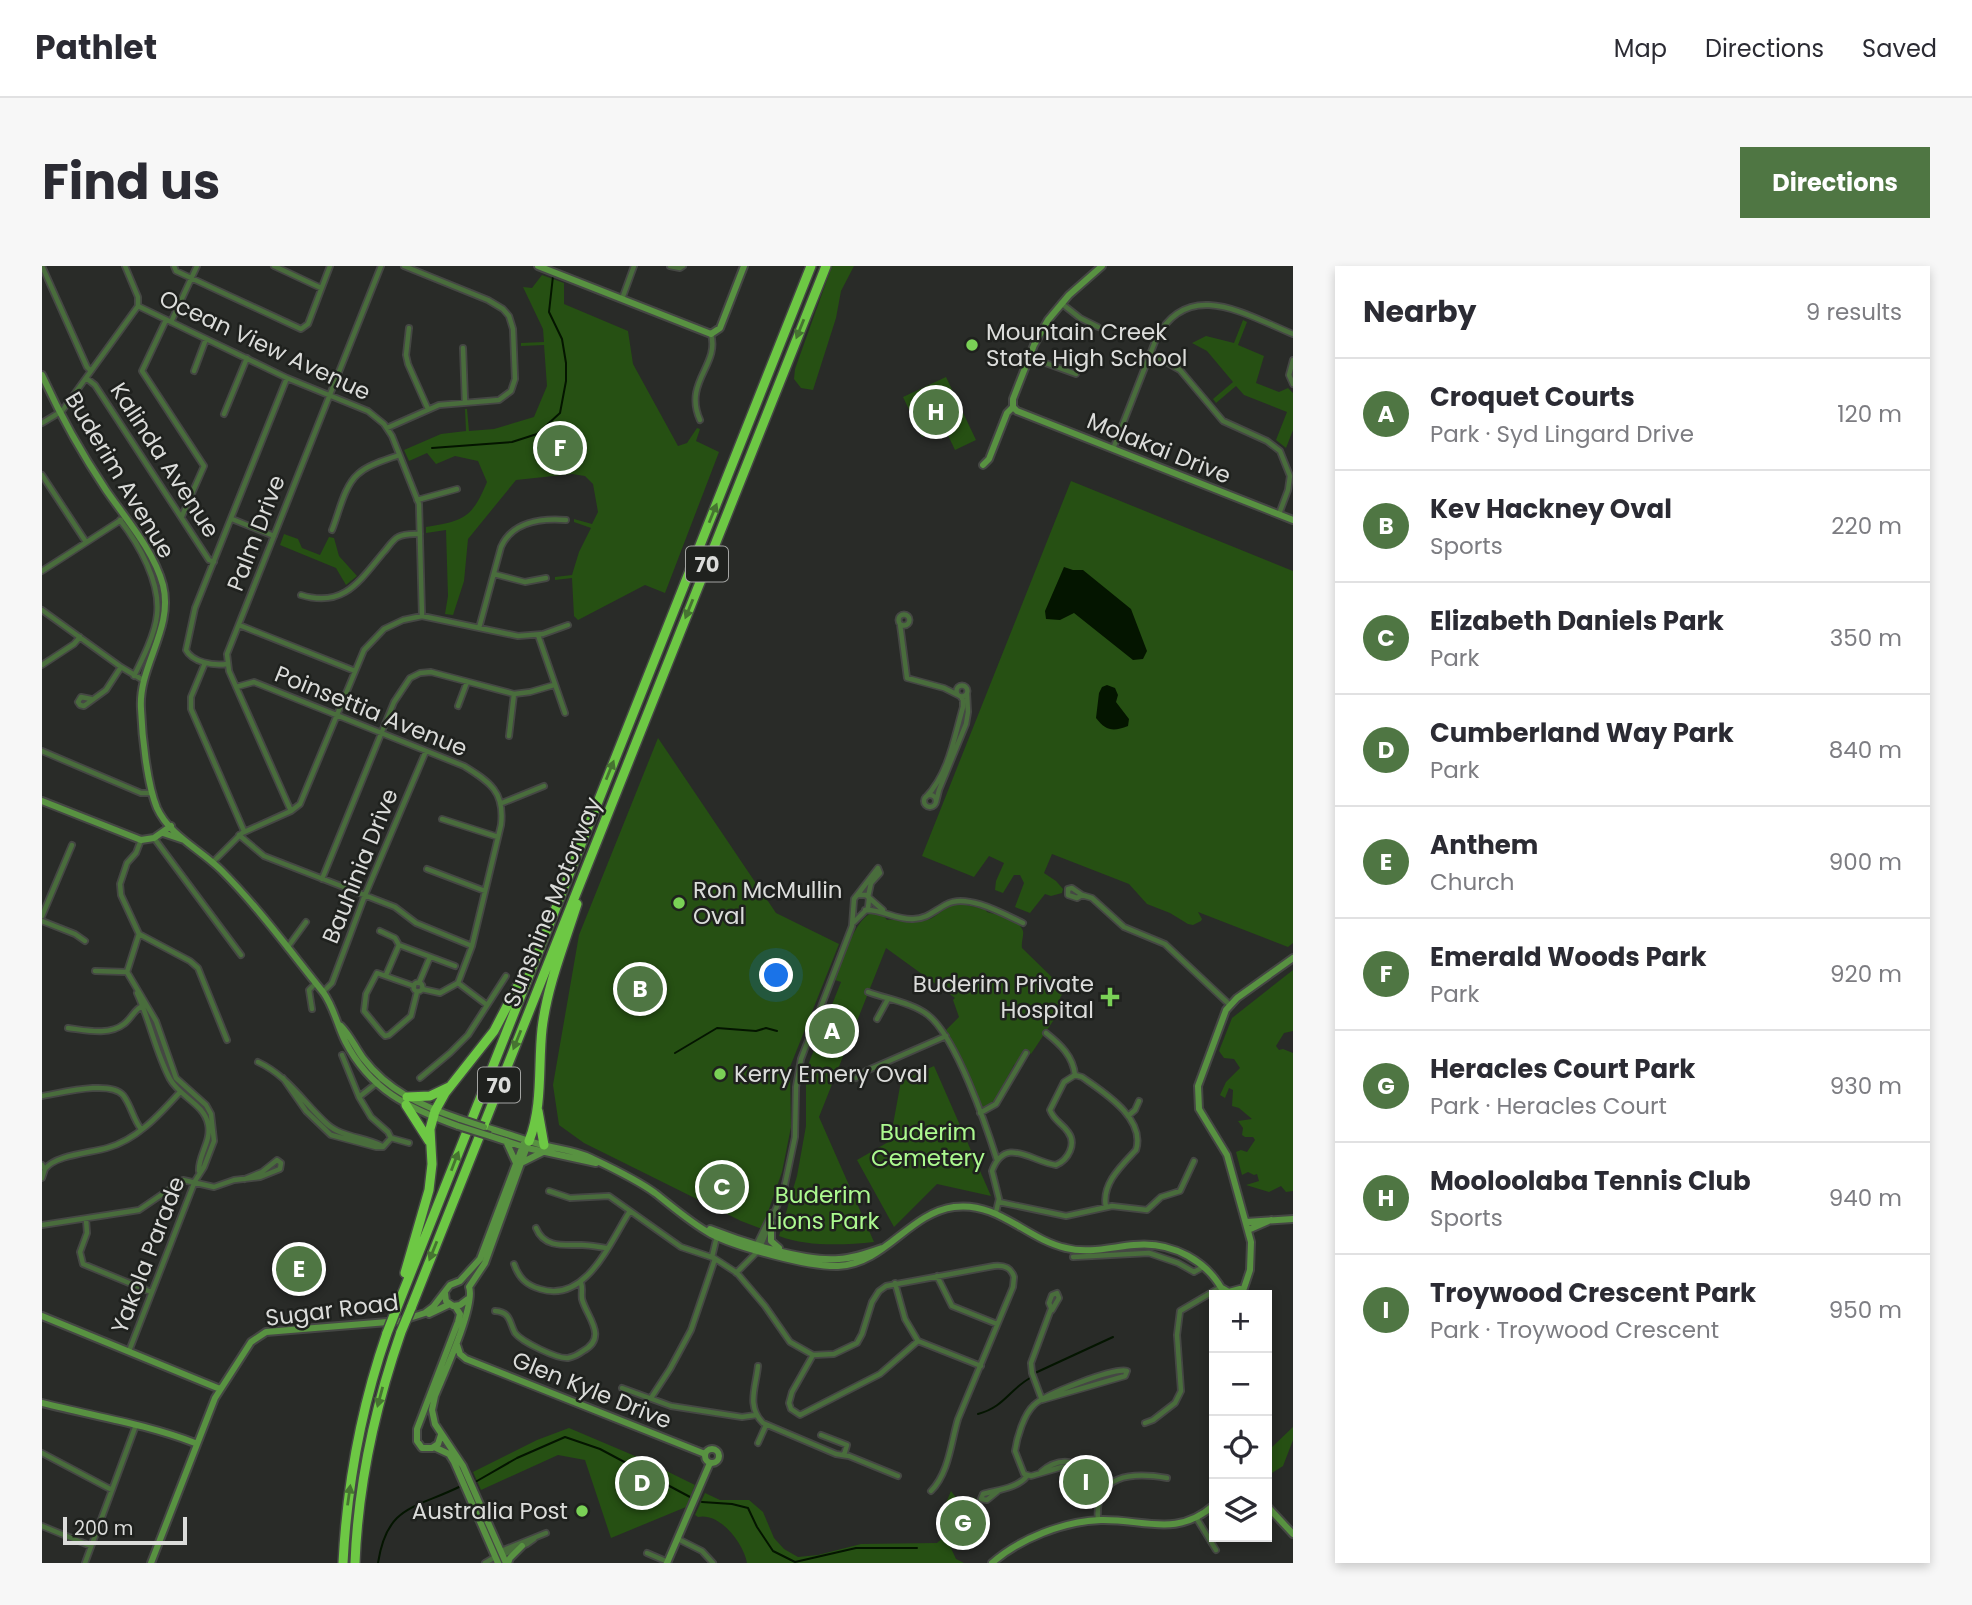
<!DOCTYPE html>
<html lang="en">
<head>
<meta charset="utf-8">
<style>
	:root { --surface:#fff; --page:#f7f7f7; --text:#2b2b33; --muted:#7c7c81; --line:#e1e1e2; --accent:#4f7643 }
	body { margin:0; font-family:Poppins,sans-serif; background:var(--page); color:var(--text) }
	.controls { position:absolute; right:21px; bottom:21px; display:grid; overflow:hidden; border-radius:0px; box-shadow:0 4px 10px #0003 }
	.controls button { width:63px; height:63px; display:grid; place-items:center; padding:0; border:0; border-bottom:2px solid var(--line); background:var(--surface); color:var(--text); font:35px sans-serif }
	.scale { position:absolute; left:21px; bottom:18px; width:124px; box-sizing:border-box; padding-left:7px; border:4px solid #dbdcda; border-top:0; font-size:19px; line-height:24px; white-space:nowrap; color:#dbdcda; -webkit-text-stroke:5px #1f211e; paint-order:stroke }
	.you { position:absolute; left:735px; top:710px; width:24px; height:24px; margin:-18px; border:5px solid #fff; border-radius:50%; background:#1a73e8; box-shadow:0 0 0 10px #1a73e833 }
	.badge { display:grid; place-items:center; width:46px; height:46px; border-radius:50%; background:var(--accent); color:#fff; font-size:23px; font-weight:700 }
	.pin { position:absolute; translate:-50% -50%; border:4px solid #fff; box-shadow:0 2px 7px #0006 }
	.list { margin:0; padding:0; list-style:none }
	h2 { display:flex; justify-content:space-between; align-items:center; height:91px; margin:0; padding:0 28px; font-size:30px }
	h2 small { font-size:23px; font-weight:400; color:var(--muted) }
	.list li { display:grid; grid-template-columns:46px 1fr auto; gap:21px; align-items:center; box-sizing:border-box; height:112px; padding:0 28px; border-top:2px solid var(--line) }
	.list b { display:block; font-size:26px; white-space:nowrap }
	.list p { margin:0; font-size:23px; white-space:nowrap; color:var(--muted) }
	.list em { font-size:23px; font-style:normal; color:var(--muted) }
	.icon { flex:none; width:38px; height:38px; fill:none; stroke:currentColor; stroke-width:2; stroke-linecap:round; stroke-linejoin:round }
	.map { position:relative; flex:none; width:1251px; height:1297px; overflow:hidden; border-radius:0px }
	header { display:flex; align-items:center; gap:42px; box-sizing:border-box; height:98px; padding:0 35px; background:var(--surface); border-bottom:2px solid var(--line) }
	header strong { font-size:33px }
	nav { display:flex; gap:38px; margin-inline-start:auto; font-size:24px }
	.intro { display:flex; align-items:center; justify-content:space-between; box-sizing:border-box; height:168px; padding:0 42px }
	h1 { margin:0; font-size:49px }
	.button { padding:18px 32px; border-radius:0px; background:var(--accent); color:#fff; font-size:24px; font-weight:700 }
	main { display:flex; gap:42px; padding:0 42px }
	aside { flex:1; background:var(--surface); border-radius:0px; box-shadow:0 4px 10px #0003 }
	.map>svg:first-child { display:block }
</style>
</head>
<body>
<header>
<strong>Pathlet</strong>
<nav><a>Map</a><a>Directions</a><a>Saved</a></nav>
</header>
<div class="intro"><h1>Find us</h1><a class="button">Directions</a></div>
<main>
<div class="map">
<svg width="1251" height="1297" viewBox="0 0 1251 1297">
	<rect width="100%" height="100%" fill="#292b28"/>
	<path fill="#265013" d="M790,0H812L799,25L794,52L771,124L759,122L752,113L753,103Z
		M500,9L522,17V38L586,65L591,98L636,180L645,177L655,162L658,163L654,175L677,186L623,327L603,319L536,354L532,350L530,312L513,314V311L530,309L537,286L549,262L532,256V253L550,258L556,246L551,218L543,210L530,208L474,214L426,273L422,315L411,349L403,348L406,330L404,264L384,267V261C422,255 430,252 445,216L436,195L413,190L394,198L385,187L367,195L362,184L399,168L424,165L423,143H425L427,165L452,163L492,151L505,120L502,79L479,80V77L502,76L501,63L481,21L490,22Z
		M1201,54L1205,56L1196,79L1222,90L1214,117L1237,126L1246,122L1251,127V164L1244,182L1234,174L1245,146L1202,129L1194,120L1174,137L1171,133L1191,116L1165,85L1150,77L1164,70L1192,77Z
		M904,111L934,174L913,184L902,161L880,171L861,131Z
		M1029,215L1251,305V677L1246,681L1156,646L1160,653L1159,655L1151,659L1146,658L1128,647L1105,638L1087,618L1010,588L1002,607L1014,615L1021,623L1020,627L1009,630L1003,628L988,647L973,641L982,617L978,609H972L961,627L953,624L954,615L962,597L947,590L932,611L880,590Z
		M242,268L256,273L260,282L278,289L287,271L292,272L297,290L315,310L304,319L294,302L238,279Z
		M616,472L734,647L797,678L748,801L749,861L740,906L720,963L699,955L542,877L517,859L511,819L537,669Z
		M915,637L943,643L945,646C955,649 977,652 981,665C982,670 979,676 980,682L1019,720L1022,725L1018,732L1021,740L989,788L982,783L981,791L972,799L953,834L946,841H940L925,813V806L920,799L918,789L904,764L917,751L911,734L913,732L844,682L777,851L832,976C802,979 766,981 737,970L755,910L764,860V804L799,716L793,714C798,699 822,622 845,654C858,652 871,658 885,654C897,651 902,639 915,637Z
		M1251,704V765L1242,767L1234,780L1237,784L1241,783L1251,787V925L1244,926L1239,920L1227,926L1204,919L1217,915L1215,908L1212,909L1206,906L1200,909L1194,886L1199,884L1205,886L1213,874L1211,871H1203L1200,869L1201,862L1196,855L1210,853L1197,842L1190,840L1191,824L1187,822L1183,832L1178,829L1184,816L1198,802L1192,793L1182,792L1177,785L1190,752Z
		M892,800L949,930L895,918L852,961L815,894L848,875L859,815Z
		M1251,1161V1174L1241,1200L1225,1210V1186Z
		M527,1162L600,1193L653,1219L644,1241L569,1272L543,1194L516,1189L439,1224L431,1206L495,1174Z
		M1024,1203C1038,1204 1052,1206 1061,1218L1054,1231L1036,1230Z
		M909,1225L918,1237L933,1232L940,1241L934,1244L942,1264L908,1280L914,1293L922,1297H705C702,1278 678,1246 656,1251L653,1249L663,1227L678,1234H707L721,1246L732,1272L742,1283L756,1291L776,1289L819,1278L895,1277L906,1267L899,1249Z"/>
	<path fill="#041500" d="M1022,301L1031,304H1041L1089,343L1105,385L1101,393L1091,394L1032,347L1018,354L1004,353L1003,345Z
		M1065,419L1073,422L1076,429L1074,436L1087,453L1086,460C1071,466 1064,465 1054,452L1057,427L1060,421Z"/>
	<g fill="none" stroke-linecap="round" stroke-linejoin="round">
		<path stroke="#041500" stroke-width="2" d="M390,182L470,176L495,168L518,147L524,115V97L520,73L507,46L511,10
			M633,787L675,762L714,765L724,762L735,765
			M993,1107L1071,1071
			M936,1148C962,1141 967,1124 988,1112
			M435,1215L475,1192L523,1171L558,1183L648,1231
			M660,1236L690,1238L706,1242L715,1261L731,1285L753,1296L814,1282H875
			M336,1297C345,1239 372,1243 417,1221"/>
		<g stroke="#454744" stroke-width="8">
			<path id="street" d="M0,0L45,101L49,105
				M83,0L96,31V40
				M132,0L134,5L149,12L259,63L266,58L288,0
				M232,0L279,22
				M628,0L638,2L641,0
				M580,33L592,0
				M1019,37L1038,52L1056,61
				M96,40L245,112L326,145L342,158L350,170L377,238L380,350
				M124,54L100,105L162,200L140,250
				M129,56L155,0
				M367,62L364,89L366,98L386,143
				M421,82L423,136
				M1108,87L1138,104L1181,155L1225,175L1238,185L1248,210L1246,224L1237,248
				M987,91L1034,108
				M1251,94L1247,109L1251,118
				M152,105L164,73
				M44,112L53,119L167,294L172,296
				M182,148L205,92
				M658,154C641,116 678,99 669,68
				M0,157L20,145L96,40
				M345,162L397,139L457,134L469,125L473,113L471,63L467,50L461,43L446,34L362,0
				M1071,183L1114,73C1146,11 1204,49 1251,68
				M0,209L44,276
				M375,234L415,223
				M190,253L232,270
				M78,254C97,278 119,317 115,349C113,368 101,392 92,410
				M290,264C297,247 302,220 316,208C327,198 344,194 357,189
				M0,305L79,254
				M452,308L483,316L504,312
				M259,329C301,342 317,316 341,287C346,282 350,274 356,271C363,267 371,268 378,268
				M0,344L79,401L101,414
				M856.5 354a5.5 5.5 0 1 1 11 0a5.5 5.5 0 1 1-11 0Z
				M858,358L865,412L902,422L916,429
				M197,359L313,405
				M437,362L459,281C470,256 499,252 524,254
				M496,369L523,447
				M163,397L149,431V443L202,565
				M185,398C171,400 150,396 144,384L153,342L245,112
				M0,399L32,378L38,371
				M914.5 425a5.5 5.5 0 1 1 11 0a5.5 5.5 0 1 1-11 0Z
				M194,421L212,416L422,500C448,516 463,526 459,559L430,680L416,717L398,727L380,723
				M36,436L38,439L42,440L64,424L79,401
				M36,436L39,431L49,433
				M416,440L425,416
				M467,470L472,428
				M0,485L99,527H110
				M882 535a6 6 0 1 1 12 0a6 6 0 1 1-12 0Z
				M884,531C907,507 912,472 921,441V434L919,431
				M894,536L897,524L924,458L926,446L925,427
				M460,537L502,520
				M249,545L187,405L185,388L339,0
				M400,553L456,571
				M197,569L222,590L353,641L374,657L430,680
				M112,572L199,689
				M99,574L94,587L85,597L78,618L79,629L97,668L148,695L156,702L185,774
				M171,596L200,567L249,545L258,538L322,384L342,363L361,354L380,350L476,370L501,368L526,359
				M385,603L443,625
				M280,613L352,436L368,412L378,407L389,406L472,428L488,426L512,419
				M1030,622L1040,629L1035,632L1026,629V623Z
				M817,629H824L841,644
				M1040,629L1050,632L1082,661L1123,678L1188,739
				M823,644C840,643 854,654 871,653C885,653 893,644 905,638C925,627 962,648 981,657
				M0,650L30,579
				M0,655L33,668L43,675
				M812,656L826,642L827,633
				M338,665L353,672L357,679L413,700
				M245,682L264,656
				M53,705L85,706
				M85,706L114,755L134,812L164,839L169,848L172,875L162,901L153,915L87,1085
				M85,706L97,668
				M344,709L357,679
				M371.5 721a4.5 4.5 0 1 1 9 0a4.5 4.5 0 1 1-9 0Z
				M377,717L388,691
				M416,717L445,739
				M372,720L335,707L324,728L322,745L340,767L343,770L347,769L369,750L375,726
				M281,726L290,717L323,629L384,485
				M826,726C845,733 871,737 886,749C914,771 944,859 955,894
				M95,727C108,755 114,787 128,813C138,831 162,838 166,858C170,875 156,889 157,905
				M270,743L267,724L274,717
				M835,753L846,733
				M26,762C43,764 67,770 82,758C90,752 92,743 102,739
				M1004,767C1018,778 1031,790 1033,809
				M300,789L317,831
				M216,796C246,810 261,836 285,858C299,871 323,871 340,880
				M1033,809L1040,811C1061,826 1104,852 1094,884C1080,899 1059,918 1064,941
				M241,812L264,845L289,869L334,881H341L349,872L346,866L329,851L317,831L336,816
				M378,812L408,787L426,769L464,710
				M814,812L824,805L904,770
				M0,830C19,827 68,814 81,829C89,839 91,853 99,863
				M938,847L954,838L984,787
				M1086,850L1093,844L1097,835
				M349,872L367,877
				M0,899L3,903L0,912
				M3,903C13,889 48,887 65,882C95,874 118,848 138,826
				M507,925L528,932L567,930L639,981L672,992L695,1007L723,1040L748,1076L771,1089L792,1088L815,1077L820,1068L830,1036L837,1025L844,1020L952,1000C962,999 969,1001 972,1011L971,1021L916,1153C909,1176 907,1207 889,1225
				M957,936L1024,950L1070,940L1105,944L1119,931L1138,925L1152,895
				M954,946L957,933L950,905C963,869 990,896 1014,899C1026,894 1035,878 1026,866C1020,857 1012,855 1008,844L1022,816L1033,809
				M44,953L45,967L38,986L41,998L109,1026
				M0,959L97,944L141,914L172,921L192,914L218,911L238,903L239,897L235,894L220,906L203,913
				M494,962C502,982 522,979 540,979C548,979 556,981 564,982
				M714,980L730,947
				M670,991L675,970
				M1031,991L1107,987L1136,997L1152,1006L1161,1001
				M472,998C477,1012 484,1019 498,1023C544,1038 568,976 588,945
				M694,1007L717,984L742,923L753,871L754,821L759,793L810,660L812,633L836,602L838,607L829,617L826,631
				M895,1010L910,1040L955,1058
				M853,1017L863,1053L876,1075L939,1100
				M1015,1027L1017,1032L1010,1044L1007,1037L1010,1029Z
				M453,1045C469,1046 467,1056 473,1067C480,1076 515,1093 526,1092C531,1091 537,1088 541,1085C567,1071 544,1050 540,1033C539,1027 541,1023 539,1017
				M771,1089L750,1126L747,1137L749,1143L758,1149L838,1108L876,1075
				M716,1100C714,1121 704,1140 721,1157L794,1188L807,1190L856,1210
				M580,1122L629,1140L700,1151L714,1149
				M609,1132L628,1103L649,1064L673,993
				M1000,1134L1083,1110L1085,1105C1073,1101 1003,1128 992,1139C982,1148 975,1171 973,1185L982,1208L989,1210L1020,1201L1044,1203
				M1000,1134L990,1107L989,1097L1009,1043
				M1103,1157L1111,1154L1133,1137L1139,1125L1135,1069L1138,1045L1179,1021
				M779,1169L805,1179L802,1189
				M716,1177L724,1159
				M0,1187L70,1224
				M999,1206C1024,1184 1045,1202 1066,1218
				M956,1225L945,1234L939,1233L941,1228C955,1224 976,1222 985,1210
				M1155,1253L1174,1284
				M1056,1254C1052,1208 1090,1206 1125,1212
				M0,1260L49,1280
				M636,1273L660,1285L671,1297
				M459,1285L504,1267
				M605,1287L626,1296
				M460,1289L485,1278L492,1273
				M43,1297L94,1159
				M443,1297L453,1291"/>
		</g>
		<g stroke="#454744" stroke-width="10">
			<path id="secondary" d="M496,0L669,68L678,62L702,0
				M0,109C19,151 38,185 64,224C84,253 112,285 121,319C132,363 96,400 99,443C100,469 105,518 115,542C127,569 159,584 179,604C216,641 248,685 281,726C292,741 295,759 303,775C328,824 366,842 416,860
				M971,141L975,145L1251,254
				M941,199L947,193L965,147L971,141V133L992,79L1006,54L1027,29L1060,0
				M0,535L99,574L112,572L129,560
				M121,567L142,574
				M299,760C308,769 313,781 321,792C346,825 380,840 418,853
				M442,861C461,866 479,873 497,878C514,883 533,884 549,892C570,902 594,913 613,927C631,941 649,957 669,968C694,981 767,1001 796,1000C843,998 867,947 912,941C956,935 984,973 1024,982C1046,988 1070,981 1092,979C1130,975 1167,995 1183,1029
				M448,870L485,882L554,897
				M464,875L474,897
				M481,896L501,886
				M1204,956L1251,953
				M729,957V975L737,982
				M668,963C701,976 762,996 797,993C812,992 826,987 840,982
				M1206,964L1229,954
				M1180,1022L1187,1026L1198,1023
				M403,1027L404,1035L411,1040L418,1039L426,1033
				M1198,1029L1202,1022L1208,1004L1209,976L1185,889L1157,843L1156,820L1184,744L1195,732L1251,692
				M387,1048L408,1038
				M0,1050L178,1123
				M415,1079L418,1088L424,1093L663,1188
				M0,1137C51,1150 104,1158 153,1177
				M399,1169L396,1178L390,1182H380L375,1175V1163L416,1056L418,1048L413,1040
				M392,1181L407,1188L412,1196L456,1297
				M663 1190a7 7 0 1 1 14 0a7 7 0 1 1-14 0Z
				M1225,1240L1251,1268
				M109,1297L173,1132L209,1076L224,1066L358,1055L383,1047L391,1041L408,1019L418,1015L438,993L483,874
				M464,1297L421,1200L393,1158L390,1144L393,1130C401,1110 434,1039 427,1021L443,997L487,875
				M466,1297L468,1292L480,1280
				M625,1297L668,1197
				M950,1297C977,1273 1022,1255 1059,1254C1102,1253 1135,1272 1172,1239"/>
		</g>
		<g stroke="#454744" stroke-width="12">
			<path id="highway" d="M365,831L388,830L407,821
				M364,839L387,875
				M496,845L502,879
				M487,875C501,840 496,800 500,763C505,720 522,679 535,638
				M363,1007L387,924L390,898L388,863L393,845L403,827L452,765L476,719
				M369,1042L784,0
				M354,1044L769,0
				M301,1297C305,1218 319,1142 345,1067
				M313,1297C316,1218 333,1141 359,1066"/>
		</g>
		<use href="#street" stroke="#496d3c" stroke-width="4.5"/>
		<use href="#secondary" stroke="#589241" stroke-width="6"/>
		<use href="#highway" stroke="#6dc844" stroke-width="9"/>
		<g stroke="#454744" stroke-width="10" stroke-linecap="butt">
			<path id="secondary-bridge" d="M418,853L442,861
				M416,860L448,870"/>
		</g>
		<g stroke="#454744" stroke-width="12" stroke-linecap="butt">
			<path id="highway-bridge" d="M359,1066L369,1042
				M345,1067L354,1044"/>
		</g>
		<use href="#secondary-bridge" stroke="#589241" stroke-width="6"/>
		<use href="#highway-bridge" stroke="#6dc844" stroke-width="9"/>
	</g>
	<defs><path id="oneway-solid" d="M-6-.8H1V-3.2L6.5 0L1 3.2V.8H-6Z" transform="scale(1.75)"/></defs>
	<g fill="#467431">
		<use href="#oneway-solid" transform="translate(758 63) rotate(112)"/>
		<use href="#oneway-solid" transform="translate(671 247) rotate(-68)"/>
		<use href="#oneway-solid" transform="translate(647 343) rotate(112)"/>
		<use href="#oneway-solid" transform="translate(568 504) rotate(-68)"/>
		<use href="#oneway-solid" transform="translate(475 774) rotate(112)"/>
		<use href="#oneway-solid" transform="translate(413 895) rotate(-69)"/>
		<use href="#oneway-solid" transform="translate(391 985) rotate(112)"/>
		<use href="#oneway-solid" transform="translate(338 1131) rotate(105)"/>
		<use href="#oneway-solid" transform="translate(307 1229) rotate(-82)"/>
	</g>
	<g fill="#7ad156" stroke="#1f211e" stroke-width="2.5">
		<circle cx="930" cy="79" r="7"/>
		<circle cx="637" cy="637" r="7"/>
		<path d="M1064.5 720.5h7v7h7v7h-7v7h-7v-7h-7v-7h7z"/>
		<circle cx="678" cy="808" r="7"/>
		<circle cx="540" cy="1245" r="7"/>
	</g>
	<g text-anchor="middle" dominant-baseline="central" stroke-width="5" stroke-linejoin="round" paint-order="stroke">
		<g fill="#1f211e" stroke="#a3a4a2" stroke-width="2">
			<rect x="644" y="280.5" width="42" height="35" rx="5"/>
			<rect x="436" y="801.5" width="42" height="35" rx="5"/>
		</g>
		<g font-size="21" font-weight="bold" fill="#dbdcda">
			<text x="665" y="298">70</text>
			<text x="457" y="819">70</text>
		</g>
		<g font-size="23" fill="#dbdcda" stroke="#1f211e" text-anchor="start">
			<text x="944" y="66">Mountain Creek<tspan x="944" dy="26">State High School</tspan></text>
			<text x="651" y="624">Ron McMullin<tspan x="651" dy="26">Oval</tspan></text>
			<text x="1052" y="718" text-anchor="end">Buderim Private<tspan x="1052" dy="26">Hospital</tspan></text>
			<text x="692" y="808">Kerry Emery Oval</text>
			<text x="526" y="1245" text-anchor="end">Australia Post</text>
		</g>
		<g font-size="23" fill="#dbdcda" stroke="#1f211e">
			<text transform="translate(223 79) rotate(25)">Ocean View Avenue</text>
			<text transform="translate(1117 182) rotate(22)">Molakai Drive</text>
			<text transform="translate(123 194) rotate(57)">Kalinda Avenue</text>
			<text transform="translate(78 209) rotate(59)">Buderim Avenue</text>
			<text transform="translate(214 267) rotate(-69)">Palm Drive</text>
			<text transform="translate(329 445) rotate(22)">Poinsettia Avenue</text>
			<text transform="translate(318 600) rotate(-68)">Bauhinia Drive</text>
			<text transform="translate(510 636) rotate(-68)">Sunshine Motorway</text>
			<text transform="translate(106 989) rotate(-69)">Yakola Parade</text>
			<text transform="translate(290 1044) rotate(-7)">Sugar Road</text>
			<text transform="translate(550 1124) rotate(22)">Glen Kyle Drive</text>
		</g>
		<g font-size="23" fill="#acf98f" stroke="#1f211e">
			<text x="886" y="866">Buderim<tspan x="886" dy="26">Cemetery</tspan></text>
			<text x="781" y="929">Buderim<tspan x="781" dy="26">Lions Park</tspan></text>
		</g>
	</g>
</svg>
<div class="controls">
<button>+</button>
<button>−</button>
<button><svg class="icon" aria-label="locate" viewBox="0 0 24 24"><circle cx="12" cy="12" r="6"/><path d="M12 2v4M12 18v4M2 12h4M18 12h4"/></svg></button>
<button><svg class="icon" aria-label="layers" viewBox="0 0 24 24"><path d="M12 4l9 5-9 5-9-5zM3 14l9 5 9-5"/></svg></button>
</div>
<div class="scale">200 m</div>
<div class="you"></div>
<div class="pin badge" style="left:790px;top:765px">A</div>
<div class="pin badge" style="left:598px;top:723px">B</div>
<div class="pin badge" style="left:680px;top:921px">C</div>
<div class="pin badge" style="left:600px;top:1217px">D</div>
<div class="pin badge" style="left:257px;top:1003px">E</div>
<div class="pin badge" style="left:518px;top:182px">F</div>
<div class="pin badge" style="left:921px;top:1257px">G</div>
<div class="pin badge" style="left:894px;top:146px">H</div>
<div class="pin badge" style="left:1044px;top:1216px">I</div>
</div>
<aside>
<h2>Nearby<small>9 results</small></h2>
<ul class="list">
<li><span class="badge">A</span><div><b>Croquet Courts</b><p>Park · Syd Lingard Drive</p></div><em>120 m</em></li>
<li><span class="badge">B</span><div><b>Kev Hackney Oval</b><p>Sports</p></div><em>220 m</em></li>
<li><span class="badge">C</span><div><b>Elizabeth Daniels Park</b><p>Park</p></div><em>350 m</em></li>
<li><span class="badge">D</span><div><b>Cumberland Way Park</b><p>Park</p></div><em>840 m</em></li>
<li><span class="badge">E</span><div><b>Anthem</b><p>Church</p></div><em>900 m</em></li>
<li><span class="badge">F</span><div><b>Emerald Woods Park</b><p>Park</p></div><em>920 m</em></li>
<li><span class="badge">G</span><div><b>Heracles Court Park</b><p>Park · Heracles Court</p></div><em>930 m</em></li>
<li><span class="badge">H</span><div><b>Mooloolaba Tennis Club</b><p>Sports</p></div><em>940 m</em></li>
<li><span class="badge">I</span><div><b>Troywood Crescent Park</b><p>Park · Troywood Crescent</p></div><em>950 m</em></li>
</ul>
</aside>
</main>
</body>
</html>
